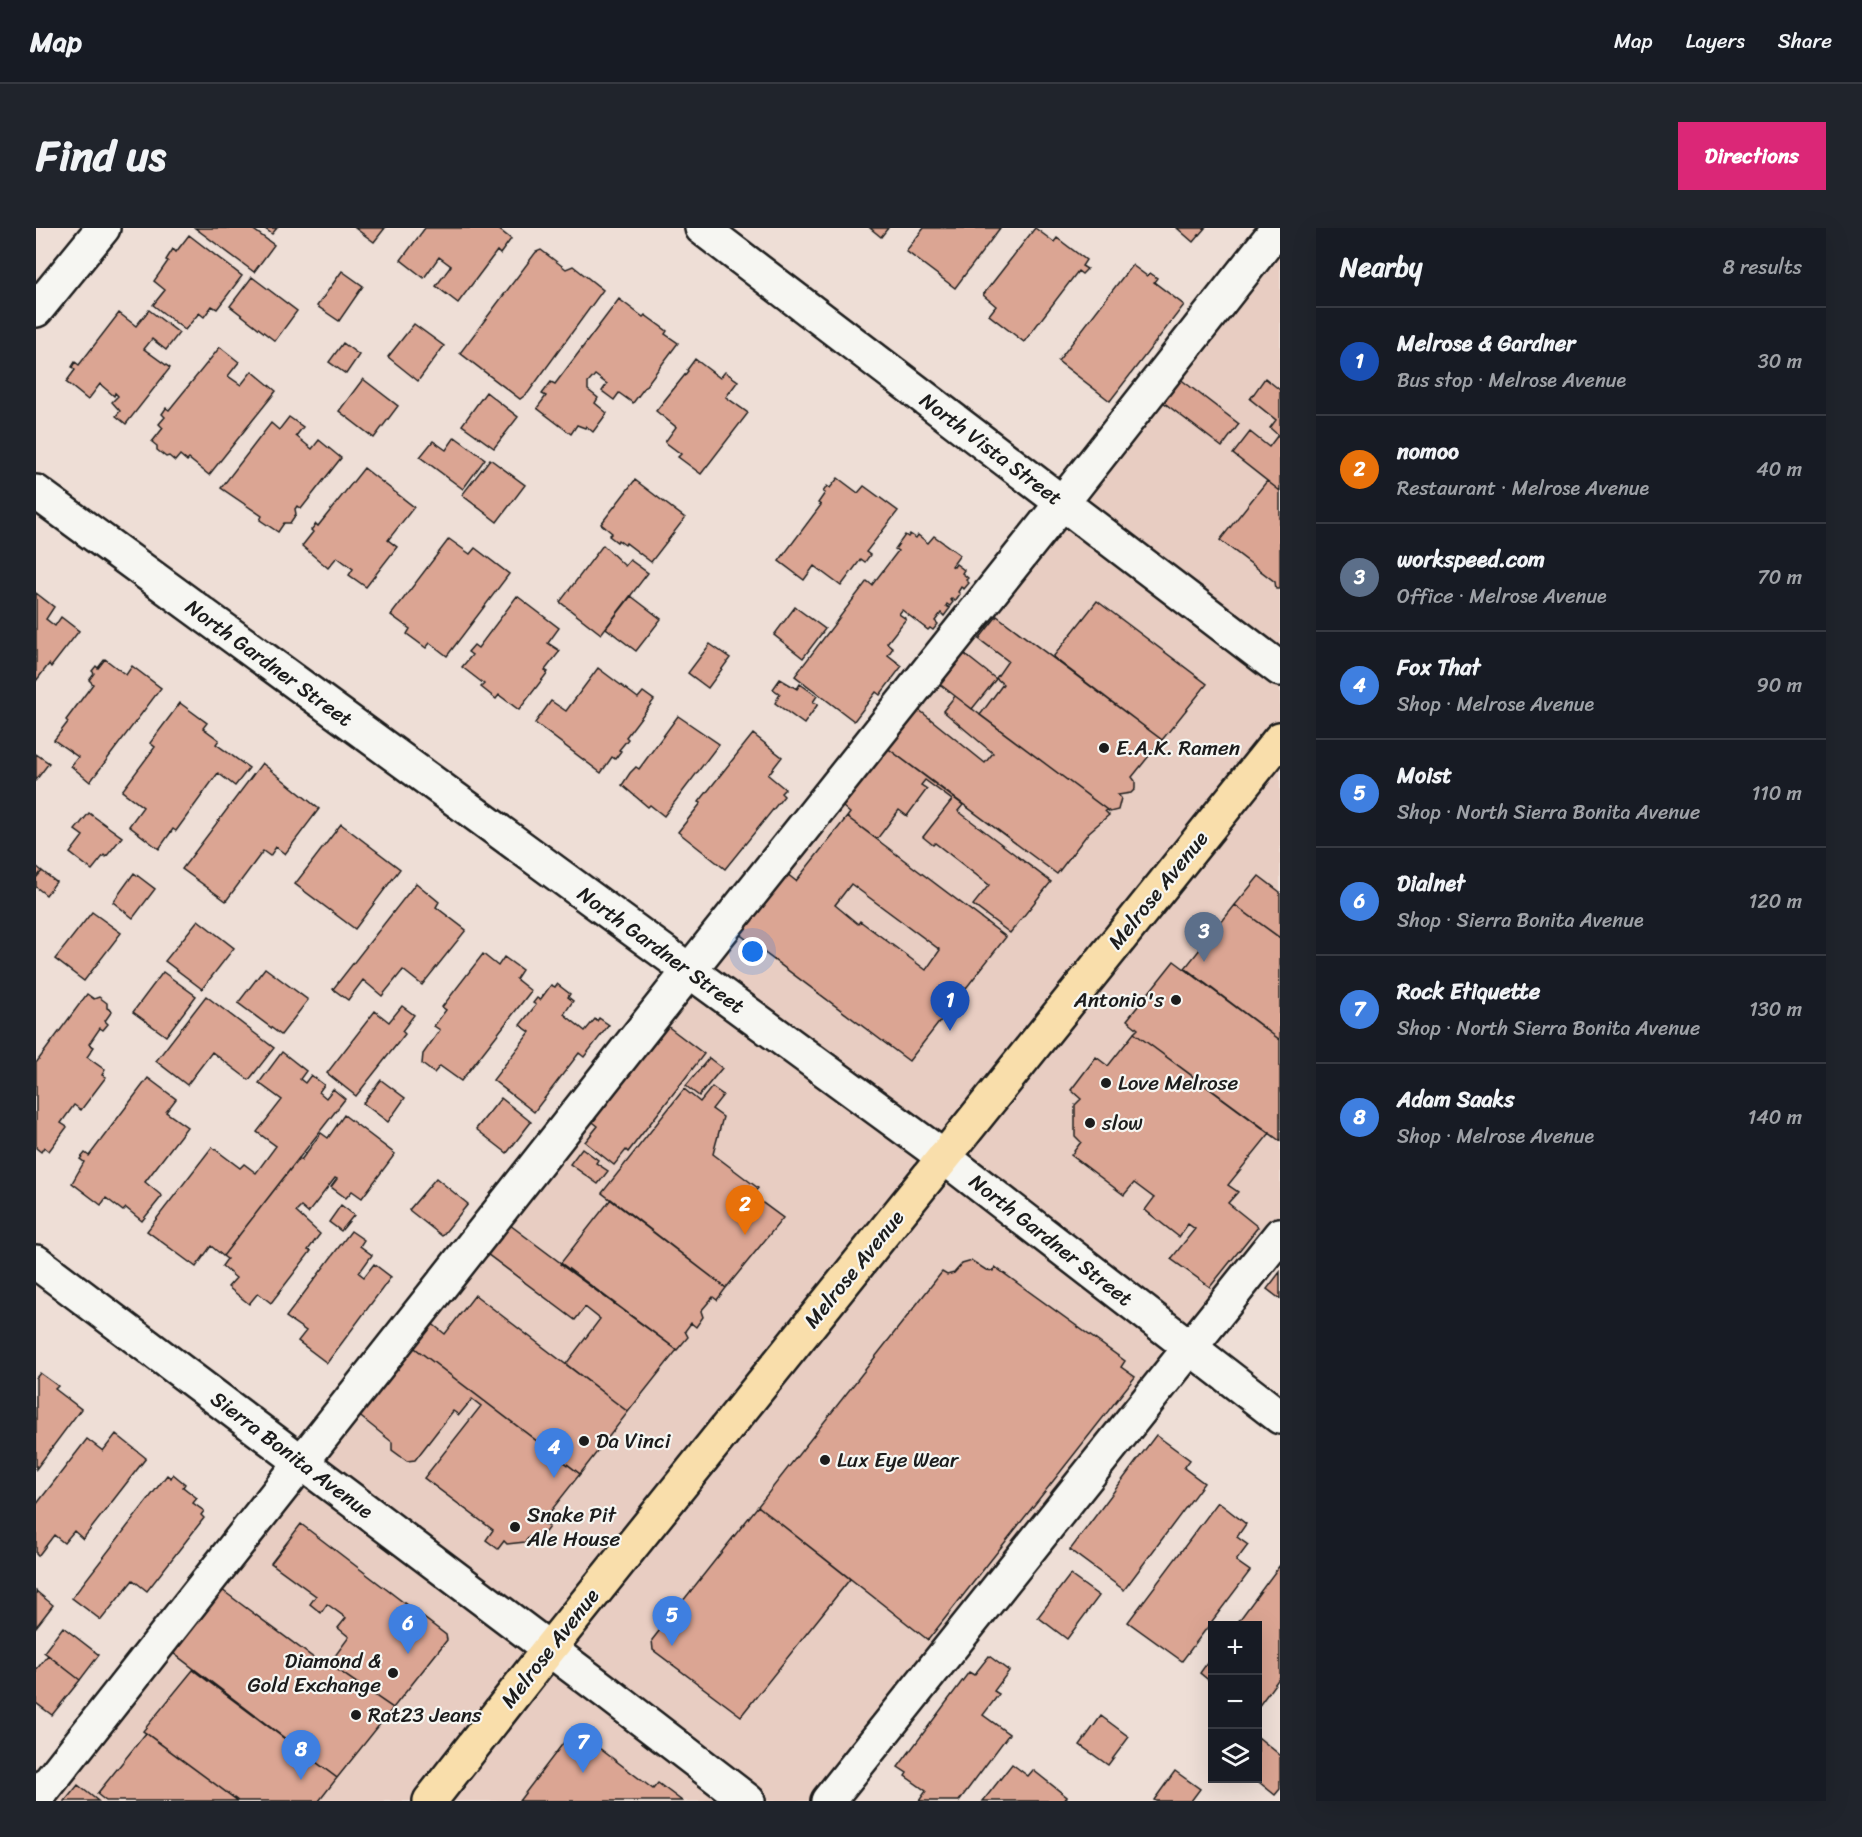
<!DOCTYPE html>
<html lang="en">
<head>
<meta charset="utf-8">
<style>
	:root { --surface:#171b24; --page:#20242c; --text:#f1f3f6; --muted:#9ea1a6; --line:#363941; --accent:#db2777 }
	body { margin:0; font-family:Sriracha,sans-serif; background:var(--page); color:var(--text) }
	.controls { position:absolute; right:18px; bottom:18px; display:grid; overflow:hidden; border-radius:0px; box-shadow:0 6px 24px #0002 }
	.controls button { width:54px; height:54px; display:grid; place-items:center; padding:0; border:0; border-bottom:2px solid var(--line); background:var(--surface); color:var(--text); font:30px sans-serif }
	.you { position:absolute; left:717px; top:724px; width:21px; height:21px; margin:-15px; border:4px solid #fff; border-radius:50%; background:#1a73e8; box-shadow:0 0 0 9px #1a73e833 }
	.badge { display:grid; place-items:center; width:39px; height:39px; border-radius:50%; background:var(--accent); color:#fff; font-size:20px; font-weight:700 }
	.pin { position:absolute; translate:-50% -50px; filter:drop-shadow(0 2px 3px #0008) }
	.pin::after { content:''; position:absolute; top:32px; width:21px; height:18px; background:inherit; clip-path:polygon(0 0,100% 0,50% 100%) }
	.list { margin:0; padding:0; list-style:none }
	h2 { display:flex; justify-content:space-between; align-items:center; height:78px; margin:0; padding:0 24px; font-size:26px }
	h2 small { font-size:20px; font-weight:400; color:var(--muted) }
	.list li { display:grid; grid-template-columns:39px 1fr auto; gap:18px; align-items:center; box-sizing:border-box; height:108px; padding:0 24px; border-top:2px solid var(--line) }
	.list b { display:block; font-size:22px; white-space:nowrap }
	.list p { margin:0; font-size:20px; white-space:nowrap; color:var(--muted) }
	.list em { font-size:20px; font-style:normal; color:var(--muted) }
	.icon { flex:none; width:33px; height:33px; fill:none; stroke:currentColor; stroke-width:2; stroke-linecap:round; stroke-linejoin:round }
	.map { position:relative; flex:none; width:1244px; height:1573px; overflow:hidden; border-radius:0px }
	header { display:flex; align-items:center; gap:36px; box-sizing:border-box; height:84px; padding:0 30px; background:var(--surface); border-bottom:2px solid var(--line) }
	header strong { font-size:28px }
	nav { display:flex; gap:33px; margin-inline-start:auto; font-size:21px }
	.intro { display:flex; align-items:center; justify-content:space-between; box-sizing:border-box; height:144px; padding:0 36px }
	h1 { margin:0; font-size:42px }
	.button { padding:15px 27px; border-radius:0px; background:var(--accent); color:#fff; font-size:21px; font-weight:700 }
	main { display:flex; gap:36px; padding:0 36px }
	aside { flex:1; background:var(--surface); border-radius:0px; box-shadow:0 6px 24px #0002 }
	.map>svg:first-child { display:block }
</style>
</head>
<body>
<header>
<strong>Map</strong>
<nav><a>Map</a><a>Layers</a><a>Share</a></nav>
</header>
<div class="intro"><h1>Find us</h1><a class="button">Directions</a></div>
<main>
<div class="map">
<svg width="1244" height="1573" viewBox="0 0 1244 1573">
	<rect width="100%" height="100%" fill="#eeded6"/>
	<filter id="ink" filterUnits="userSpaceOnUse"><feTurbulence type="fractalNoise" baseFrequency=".0167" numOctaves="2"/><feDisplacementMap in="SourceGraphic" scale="12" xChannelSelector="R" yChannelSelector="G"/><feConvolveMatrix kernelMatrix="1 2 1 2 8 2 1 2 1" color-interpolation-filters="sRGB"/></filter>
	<g filter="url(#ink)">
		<path fill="#e8cdc2" d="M1244,0V1006L793,1573H0Z"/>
		<path fill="#dba593" stroke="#1c1c1c" stroke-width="1.5" fill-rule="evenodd" d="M159,0H215L238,17L218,44Z
			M228,0H241L236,6Z
			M319,0H349L338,14Z
			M389,0H461L475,11L464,26L461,23L422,75L400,58L415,38L403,29L388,50L365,32Z
			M834,0H852L845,9Z
			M888,0H964L919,60L870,23Z
			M999,0L1018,14L1021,10L1050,32L1046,38L1051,41L1046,46L1042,43L988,114L953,87L960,78L947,67Z
			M1141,0H1169L1157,14Z
			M153,7L206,48L181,81L176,78L168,89L163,85L149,102L117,77L129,62L118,53L132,33L130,32L137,21L140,24Z
			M505,22L530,41L537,38L567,62L492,165L484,171L424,125L500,24Z
			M1096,37L1111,48L1114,45L1121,50L1118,54L1148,77L1074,173L1022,133Z
			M306,43L327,58L303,93L281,78Z
			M216,49L261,83L239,113L194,78Z
			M583,71L607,89L609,87L631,103L629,106L642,115L597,175L583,165L578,172L566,163L571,156L559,147L552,155V162L562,170L559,175L571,185L557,204L550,198L549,200L541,197L535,206L501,180L510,168L506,166L515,154L519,156Z
			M113,82L143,105L130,122L116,111L108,121L134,140L90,196L80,188L84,183L76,174L82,168L79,165L78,168L64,156L52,172L30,154L39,142L36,139L39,134L43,137L83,85L100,98Z
			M378,96L408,118L382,153L352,129Z
			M307,115L323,127L310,146L293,134Z
			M184,119L203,134L192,148L205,157L216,143L240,163L173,247L153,231L151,233L144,227L139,233L133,228L130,229L121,222V218L116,214L127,200L123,196L129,189L126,186L130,180L133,182Z
			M659,131L684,150L689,144L702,153L690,169L712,185L665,246L642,229L645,226L629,214L640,199L620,183L652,143L651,142Z
			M1139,147L1203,196L1186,219L1122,170Z
			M1229,150L1244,162V263L1197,226L1214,204L1233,219L1242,207L1234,200L1240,192L1214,171Z
			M327,151L362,178L338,210L303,183Z
			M450,164L482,189L458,220L426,197Z
			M253,189L267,199L260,208L276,221L283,212L305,230L265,281L261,278L259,281L260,286L254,295H248L242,304L224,292L226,288L185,260L235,195L243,202Z
			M419,209L449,231L427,261L384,229L397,213L410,222Z
			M454,231L489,257L461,294L426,267Z
			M328,240L378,279L352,312L361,319L330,359L313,347L317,341L301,329L292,340L266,318L277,304L275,302L280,296L282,298Z
			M802,250L822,265L828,258L862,283L830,324L834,327L829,334L825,331L805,358L778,338L768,352L743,333L785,277L782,275L789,265L787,264L791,258L794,260Z
			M599,252L649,290L615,334L590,315L589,317L582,312L581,314L573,308L576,305L565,296Z
			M1231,253L1244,263V361H1240L1239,354L1184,312Z
			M874,306L880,310L882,307L892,315L898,308L924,327L916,338L918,339L920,336L928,342L926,345L932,350L930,352L933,355L928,361L925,359L922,364L924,366L919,373L916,370L914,372L917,374L914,378L911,376L910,378L914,380L908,388L905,385L899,393L902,396L897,402L894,400L892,402L866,382L863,386L870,391L851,415L857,420L852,427L866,438L844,467L840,464L818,493L759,448L831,353L836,357L862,323L859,321L869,307L872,309Z
			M413,311L434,326L439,320L473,346L411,428L394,415L390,420L371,406L374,401L355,387Z
			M567,317L589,338L594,332L612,345L565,406L524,374Z
			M0,365L18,379L10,391L19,398L25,389L43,403L15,439L13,436L0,453Z
			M481,368L523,400L512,415L524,423L509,442L512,444L483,482L463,467L460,471L445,459L448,456L426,439L436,427L432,424L438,417L442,420Z
			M595,368L625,391L600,423L570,400Z
			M1061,373L1171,456L1126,512L1017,429Z
			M759,379L789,401L767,430L738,407Z
			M961,388L1126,512L1096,549L1099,553V561L1095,565L1082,567L1085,570L1082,582L1074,584L944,487L967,456L960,450L972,433L943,411Z
			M674,416L694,430L672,460L652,445Z
			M922,421L960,451L936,481L897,451Z
			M69,431L90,447L96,438L125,460L54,554L35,538L42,529L18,512L32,494L30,492L57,456L53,452L58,445L56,443L60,438L62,440Z
			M562,440L602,470L607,464L618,472L590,509L592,511L583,522L585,523L579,531L576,529L565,545L499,495L515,473L530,483Z
			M744,451L761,461L764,456L781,468L777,474L782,476L768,496L739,475L744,466L737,461Z
			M919,468L1071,582L1069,583L1073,587L1053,604L1021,646L846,516L877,477L949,535L957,525L907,483Z
			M144,475L171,495L167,500L183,512L180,516L213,540L199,558L182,545L140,603L137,601L123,621L93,598L107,579L86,563L119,519L114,515Z
			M642,488L683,516L628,588L614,577L612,579L586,557L594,545L600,539L603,541Z
			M717,506L746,529L732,547L749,561L745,565L748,568L689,641L642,604L665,575L663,574Z
			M846,516L927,577L922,583L1015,654L974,705L937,677L953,657L899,615L897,617L887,609L916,572L889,552L885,557L891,561L871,588L863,582L841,611L811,589L814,585L800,573Z
			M0,526L13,535L0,552Z
			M226,535L283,581L249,626L240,619L234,628L227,623L190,673L146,641Z
			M53,585L86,609L70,629L68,627L56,642L34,625L47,608L39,602Z
			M811,589L970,709L873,833L702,705L746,642L760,653ZM815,656L904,722L890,742L824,693L822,696L799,677Z
			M305,596L364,641L319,701L259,656Z
			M0,638L6,643L0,650Z
			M6,643L20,654L10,667L0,659V650Z
			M98,645L119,661L97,690L77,674Z
			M1223,648L1244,664V710L1199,677Z
			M380,655L403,674L400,679L430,702L386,757L367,742L346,768L327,752L312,772L297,761Z
			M1199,677L1244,710V812L1149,740Z
			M56,684L85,705L48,753L19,731Z
			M162,692L198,720L166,761L129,733Z
			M447,726L462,738L468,729L486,742L480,751L495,763L425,853L404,838L398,845L386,836L387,826L404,802L398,798L410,782L406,779Z
			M1138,733L1244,812V913L1098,805L1102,801L1091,792Z
			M229,740L272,772L245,807L202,775Z
			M127,744L160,768L130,808L97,784Z
			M521,756L534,766L532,769L537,773L528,786L549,803L559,791L561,793L563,790L573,797L548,829L543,825L498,884L457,852L494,804L484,797L500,777L497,775L501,770L504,772L515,757L519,759Z
			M51,766L58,771L63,769L71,775V780L76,783L69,793L72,796L67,802L64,800L53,816L58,819L51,829L69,842L66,847L70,849L45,882L38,877L25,895L31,899L13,923L8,919L5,924L0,920V835Z
			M170,768L238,820L213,852L176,824L151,857L120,833Z
			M366,778L378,787L366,803L369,806L320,868L291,845L339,783L353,794Z
			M626,794L668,826L592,924L590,922L578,937L549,914L562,898L553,891Z
			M1098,805L1234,905L1192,957L1202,964L1192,975L1222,999L1174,1059L1135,1031L1159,1001L1152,996L1143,1009L1109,982L1118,970L1098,955L1088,967L1035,927L1045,914L1039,908V877L1045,871L1035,862L1060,829L1072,838Z
			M246,824L270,843L264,851L269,855L275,847L288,857L283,864L290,870L297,861L309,871L187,1028L175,1018L160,1039L111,1003L176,919L204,940L208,936L220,945L240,918L221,904L246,872L223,855Z
			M673,830L686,840L663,868L650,858Z
			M112,850L140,871L130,884L151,899L109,954L126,968L106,993L90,980L87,983L70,970L65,977L36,955L48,934L44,931L49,925L53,928Z
			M345,852L369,870L352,894L327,875Z
			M676,859L687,867L676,881L687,889L677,926L722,960L716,967L747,990L690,1060L566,965L648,861L664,874Z
			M465,870L495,894L471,925L440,901Z
			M308,887L359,926L326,970L316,963L310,970L295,959L301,951L299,950L272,985L265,979L260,984L284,1006L272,1022L275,1023L235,1075L222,1065L213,1076L192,1059L200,1050L186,1038L191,1031L187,1028L263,930L265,932L285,905L292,910Z
			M546,920L562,932L560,935L572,943L562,956L534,936Z
			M400,950L432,976L406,1008L373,982Z
			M575,971L690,1060L681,1072L677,1069L665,1083L667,1089L660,1099L655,1095L649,1103L652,1109L641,1122L524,1036Z
			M305,977L318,987L305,1003L293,994Z
			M470,994L641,1122L592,1184L530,1136L564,1091L549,1079L539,1092L447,1023Z
			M315,1003L328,1012L324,1018L336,1027L323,1045L328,1049L338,1036L355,1049L291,1135L262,1113L270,1103L250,1089Z
			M936,1033L950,1042L957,1043L959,1039L1089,1133L1085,1139L1099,1149L892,1412L722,1278L906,1044L911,1047L918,1045L926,1036Z
			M1244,1044V1071L1231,1061Z
			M439,1067L592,1184L544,1246L371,1114L389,1090L409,1106Z
			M376,1118L544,1246L506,1294L513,1299L500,1316L493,1309L489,1314L471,1316L468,1313L462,1321L450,1312L457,1302L388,1250L445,1178L436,1171L423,1187L417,1183L379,1232L371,1233L356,1222V1214L321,1186Z
			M4,1145L22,1158L19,1161L45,1181L0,1241V1150Z
			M80,1206L110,1230L47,1311L38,1303L28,1315L18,1307L2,1328L0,1326V1277L51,1211L67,1223Z
			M1120,1207L1154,1232L1148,1240L1168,1255L1088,1362L1034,1322Z
			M137,1246L149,1256L147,1259L161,1270L157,1275L168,1283L165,1287L168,1290L111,1363L97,1352L65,1392L36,1370L131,1247L135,1250Z
			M1182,1274L1210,1296L1201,1309L1212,1317L1200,1333L1214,1343L1146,1433L1092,1394Z
			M722,1278L814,1351L705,1488L617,1422L616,1412Z
			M265,1296L410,1407L411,1412L357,1480L293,1436L313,1409L302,1400L310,1390L291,1376L285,1385L274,1376L280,1368L235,1335Z
			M1244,1337V1449L1222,1479V1398H1199Z
			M1034,1347L1063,1368L1031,1411L1002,1389Z
			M178,1356L290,1439L293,1436L357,1480L301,1550L128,1418Z
			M0,1363L17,1377L0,1399Z
			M27,1399L63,1427L44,1452L8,1424Z
			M12,1427L44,1452L16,1487L0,1475V1442Z
			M953,1428L973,1443L958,1463L963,1466L947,1487L973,1506L923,1573H883L890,1563L869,1548L871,1545L862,1539L933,1444L938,1447Z
			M1176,1428V1455L1164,1445Z
			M157,1442L301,1550L283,1573H202L107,1503Z
			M1065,1488L1093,1509L1072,1537L1044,1517Z
			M538,1501L617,1561L622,1555L646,1573H483Z
			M110,1505L202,1573H70L61,1566Z
			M1222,1509L1244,1527V1561L1239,1567L1218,1550H1222Z
			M976,1536L992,1548L997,1542L1031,1569L1028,1573H947Z
			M1139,1543L1164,1561L1155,1573H1120L1118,1572Z
			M42,1557L62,1573H29Z"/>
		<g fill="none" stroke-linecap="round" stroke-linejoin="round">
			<g stroke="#1c1c1c" stroke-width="38">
				<path id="minor" d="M666,0L1244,441
					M0,82L67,0
					M0,264L909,930L1244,1189
					M0,1034L569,1463L712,1573
					M0,1571L653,743L1026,275L1242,0
					M792,1573L1244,1007"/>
			</g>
			<g stroke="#1c1c1c" stroke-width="38">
				<path id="major" d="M394,1573L513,1421L1244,511"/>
			</g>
			<use href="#minor" stroke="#f6f6f2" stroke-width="33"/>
			<use href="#major" stroke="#f9deab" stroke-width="33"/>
		</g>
	</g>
	<g fill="#1c1c1c" stroke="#f6f6f2" stroke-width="2">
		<circle cx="1068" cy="520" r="6"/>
		<circle cx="1140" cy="772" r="6"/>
		<circle cx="1070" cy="855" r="6"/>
		<circle cx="1054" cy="895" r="6"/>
		<circle cx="548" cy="1213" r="6"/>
		<circle cx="789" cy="1232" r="6"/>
		<circle cx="479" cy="1299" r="6"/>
		<circle cx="357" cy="1445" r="6"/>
		<circle cx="320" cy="1487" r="6"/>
	</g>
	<g text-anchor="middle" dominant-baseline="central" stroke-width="4.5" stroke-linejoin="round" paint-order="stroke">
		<g font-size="21" fill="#1c1c1c" stroke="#f6f6f2">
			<text transform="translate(955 221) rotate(37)">North Vista Street</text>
			<text transform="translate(233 435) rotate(36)">North Gardner Street</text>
			<text transform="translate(1122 662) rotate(-51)">Melrose Avenue</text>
			<text transform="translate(625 722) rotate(36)">North Gardner Street</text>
			<text transform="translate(1015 1012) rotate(38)">North Gardner Street</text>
			<text transform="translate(818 1041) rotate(-51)">Melrose Avenue</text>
			<text transform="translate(256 1227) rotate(37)">Sierra Bonita Avenue</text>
			<text transform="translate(514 1420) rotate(-52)">Melrose Avenue</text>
		</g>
		<g font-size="21" fill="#1c1c1c" stroke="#f6f6f2" text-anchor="start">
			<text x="1080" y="520">E.A.K. Ramen</text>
			<text x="1128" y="772" text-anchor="end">Antonio's</text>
			<text x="1082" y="855">Love Melrose</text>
			<text x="1066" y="895">slow</text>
			<text x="560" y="1213">Da Vinci</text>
			<text x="801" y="1232">Lux Eye Wear</text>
			<text x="491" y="1287">Snake Pit<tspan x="491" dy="24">Ale House</tspan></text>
			<text x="345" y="1433" text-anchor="end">Diamond &amp;<tspan x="345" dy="24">Gold Exchange</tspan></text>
			<text x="332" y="1487">Rat23 Jeans</text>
		</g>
	</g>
</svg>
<div class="controls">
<button>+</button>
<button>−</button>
<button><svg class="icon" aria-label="layers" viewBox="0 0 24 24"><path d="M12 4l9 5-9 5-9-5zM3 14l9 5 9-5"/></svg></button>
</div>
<div class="you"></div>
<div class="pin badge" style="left:914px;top:803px;background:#1a4fb4">1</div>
<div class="pin badge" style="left:709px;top:1007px;background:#e8710a">2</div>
<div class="pin badge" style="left:1168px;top:734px;background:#5c6f8a">3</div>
<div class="pin badge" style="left:518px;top:1250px;background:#3f7fe0">4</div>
<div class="pin badge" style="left:636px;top:1418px;background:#3f7fe0">5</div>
<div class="pin badge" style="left:372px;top:1426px;background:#3f7fe0">6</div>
<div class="pin badge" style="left:547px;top:1545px;background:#3f7fe0">7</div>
<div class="pin badge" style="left:265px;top:1552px;background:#3f7fe0">8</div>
</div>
<aside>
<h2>Nearby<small>8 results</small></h2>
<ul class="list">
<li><span class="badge" style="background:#1a4fb4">1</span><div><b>Melrose &amp; Gardner</b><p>Bus stop · Melrose Avenue</p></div><em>30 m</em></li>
<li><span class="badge" style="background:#e8710a">2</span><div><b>nomoo</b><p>Restaurant · Melrose Avenue</p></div><em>40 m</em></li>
<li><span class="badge" style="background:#5c6f8a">3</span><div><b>workspeed.com</b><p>Office · Melrose Avenue</p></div><em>70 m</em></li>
<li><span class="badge" style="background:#3f7fe0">4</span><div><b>Fox That</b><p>Shop · Melrose Avenue</p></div><em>90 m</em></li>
<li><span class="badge" style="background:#3f7fe0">5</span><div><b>Moist</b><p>Shop · North Sierra Bonita Avenue</p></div><em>110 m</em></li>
<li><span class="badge" style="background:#3f7fe0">6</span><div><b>Dialnet</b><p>Shop · Sierra Bonita Avenue</p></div><em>120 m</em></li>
<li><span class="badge" style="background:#3f7fe0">7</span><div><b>Rock Etiquette</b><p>Shop · North Sierra Bonita Avenue</p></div><em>130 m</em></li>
<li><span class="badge" style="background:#3f7fe0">8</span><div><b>Adam Saaks</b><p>Shop · Melrose Avenue</p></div><em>140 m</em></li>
</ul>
</aside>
</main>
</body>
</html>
